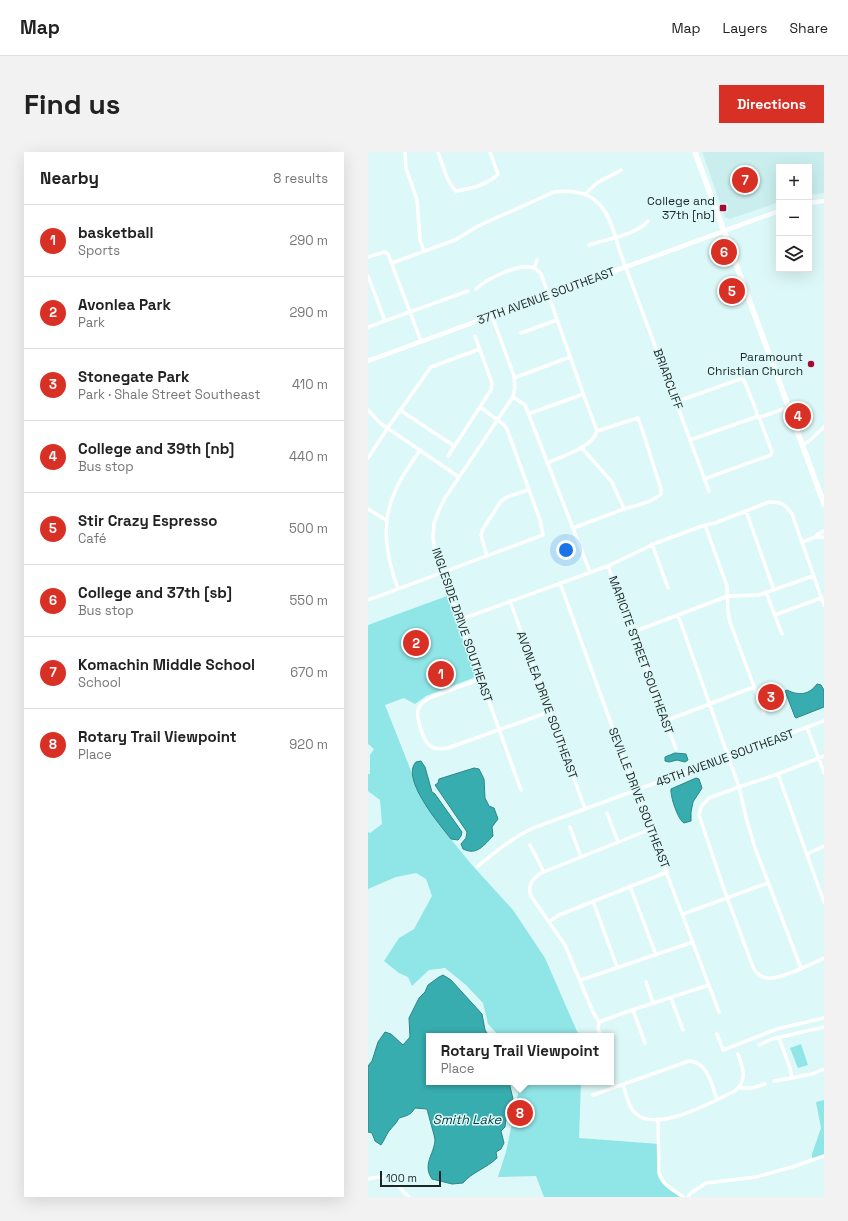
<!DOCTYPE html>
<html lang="en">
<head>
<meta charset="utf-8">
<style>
	:root { --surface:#fff; --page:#f2f2f2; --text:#222; --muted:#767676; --line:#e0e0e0; --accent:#d93025 }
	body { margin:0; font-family:"Space Grotesk",sans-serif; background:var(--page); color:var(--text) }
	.controls { position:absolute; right:12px; top:12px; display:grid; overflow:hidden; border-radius:0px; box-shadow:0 4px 16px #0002 }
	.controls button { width:36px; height:36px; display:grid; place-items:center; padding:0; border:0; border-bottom:1px solid var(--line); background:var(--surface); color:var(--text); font:20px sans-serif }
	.scale { position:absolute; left:12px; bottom:10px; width:61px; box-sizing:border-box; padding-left:4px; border:2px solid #1d2727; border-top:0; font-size:11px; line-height:14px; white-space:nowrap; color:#1d2727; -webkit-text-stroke:3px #ddf8f8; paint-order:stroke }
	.you { position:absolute; left:198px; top:398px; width:14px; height:14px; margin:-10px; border:3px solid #fff; border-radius:50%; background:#1a73e8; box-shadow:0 0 0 6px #1a73e833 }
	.badge { display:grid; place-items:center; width:26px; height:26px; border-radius:50%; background:var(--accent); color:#fff; font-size:13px; font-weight:700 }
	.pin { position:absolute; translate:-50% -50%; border:2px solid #fff; box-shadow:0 1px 4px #0006 }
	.popup { position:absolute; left:58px; top:881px; width:188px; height:52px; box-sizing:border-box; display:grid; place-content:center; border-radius:0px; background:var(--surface); filter:drop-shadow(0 1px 3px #0005); font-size:13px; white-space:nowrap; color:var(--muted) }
	.popup b { font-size:15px; color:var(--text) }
	.popup::after { content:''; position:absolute; left:50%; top:100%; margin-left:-8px; border:8px solid transparent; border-top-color:var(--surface) }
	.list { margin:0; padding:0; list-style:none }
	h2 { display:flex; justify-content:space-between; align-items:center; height:52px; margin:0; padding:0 16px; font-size:17px }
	h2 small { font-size:13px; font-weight:400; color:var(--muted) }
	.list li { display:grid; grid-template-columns:26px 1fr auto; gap:12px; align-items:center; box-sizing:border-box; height:72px; padding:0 16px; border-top:1px solid var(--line) }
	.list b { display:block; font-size:15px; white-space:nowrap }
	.list p { margin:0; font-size:13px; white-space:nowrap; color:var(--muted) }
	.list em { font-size:13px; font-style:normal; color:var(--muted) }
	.icon { flex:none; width:22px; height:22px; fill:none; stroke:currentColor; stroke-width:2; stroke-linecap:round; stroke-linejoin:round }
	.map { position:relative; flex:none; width:456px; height:1045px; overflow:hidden; border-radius:0px }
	header { display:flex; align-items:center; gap:24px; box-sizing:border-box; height:56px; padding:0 20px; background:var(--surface); border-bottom:1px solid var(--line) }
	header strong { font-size:19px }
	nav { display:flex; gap:22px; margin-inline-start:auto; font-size:14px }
	.intro { display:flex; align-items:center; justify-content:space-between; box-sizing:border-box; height:96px; padding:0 24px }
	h1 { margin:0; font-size:28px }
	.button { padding:10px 18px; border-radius:0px; background:var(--accent); color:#fff; font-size:14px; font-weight:700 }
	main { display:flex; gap:24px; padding:0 24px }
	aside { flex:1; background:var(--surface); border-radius:0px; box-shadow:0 4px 16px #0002 }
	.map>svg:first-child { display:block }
</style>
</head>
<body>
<header>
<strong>Map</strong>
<nav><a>Map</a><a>Layers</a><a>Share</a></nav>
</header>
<div class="intro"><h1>Find us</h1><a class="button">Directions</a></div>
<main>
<aside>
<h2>Nearby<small>8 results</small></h2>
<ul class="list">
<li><span class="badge">1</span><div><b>basketball</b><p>Sports</p></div><em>290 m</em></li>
<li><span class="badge">2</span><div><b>Avonlea Park</b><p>Park</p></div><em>290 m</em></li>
<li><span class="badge">3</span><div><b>Stonegate Park</b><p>Park · Shale Street Southeast</p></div><em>410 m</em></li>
<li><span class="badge">4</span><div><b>College and 39th [nb]</b><p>Bus stop</p></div><em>440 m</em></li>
<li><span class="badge">5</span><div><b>Stir Crazy Espresso</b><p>Café</p></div><em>500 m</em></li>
<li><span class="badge">6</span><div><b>College and 37th [sb]</b><p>Bus stop</p></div><em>550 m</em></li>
<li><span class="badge">7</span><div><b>Komachin Middle School</b><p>School</p></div><em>670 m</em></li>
<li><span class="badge">8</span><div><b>Rotary Trail Viewpoint</b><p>Place</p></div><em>920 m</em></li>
</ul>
</aside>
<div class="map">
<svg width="456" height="1045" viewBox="0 0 456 1045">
	<rect width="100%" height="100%" fill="#ddf8f8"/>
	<path fill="#caeeee" d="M334,0H456V41L441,43V15H411V50L362,67L357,65Z"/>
	<path fill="#90e5e6" d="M79,444L107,521L105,526L58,544L47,552L36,546L17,553L51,639L72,674L104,713L145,758L177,806L211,884H131L120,872L115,851L98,833L77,816L61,818L44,834L40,825L31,821L16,809L31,786L46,777L64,744L58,727L48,721L28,725L0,737V680L2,681L14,672L12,648L0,639V622H2V603L6,597L0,592V473Z
		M408,532L414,551L399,556L392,538Z
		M433,892L440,913L430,916L422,896Z
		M152,930H213L211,986L291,992L293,1027L315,1045H176L168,1024L130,1025L138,1000L151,937Z
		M456,948V1004L444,1008V1002L453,976L448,950Z"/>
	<path fill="#37adaf" stroke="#2f8586" d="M449,532L453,533L456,538V555L428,566L427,565L417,539L419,538C431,544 441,543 449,532Z
		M307,601L318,602L320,608L317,610L309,608L301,610L297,609V605Z
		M53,609L57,615L64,640L67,642L94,680L93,684L90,688L83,687C72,673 32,626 48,610Z
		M106,616L111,617L116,627L117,646L121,654L126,656L130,667L124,675L125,684C116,693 109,704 95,697L93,692L98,686L99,680L67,633L70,631L71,627Z
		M328,626L331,627L334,636L325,650L323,660V669L316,671C310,668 302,644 303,637Z
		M75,823L83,828L114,862L117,878L121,884H61V930H141L145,947L139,959L137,975L133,979L136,991L133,997L128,1000L129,1006C119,1016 104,1020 95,1031L84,1032L64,1027C54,1012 66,1003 67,988C67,985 60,962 59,957L47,956C43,963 38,964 31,966C28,972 25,974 21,979C18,983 16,989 13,993L7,989L4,981L0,980V914L4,909L10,890L17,880L23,882L35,893L42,885L41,866L51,846L57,840L60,833L71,825Z"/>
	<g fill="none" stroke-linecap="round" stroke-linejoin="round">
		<path stroke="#fff" stroke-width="3.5" d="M37,0L38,16L49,48L52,88L56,99
			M70,0C75,13 78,29 88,39C102,37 120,33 130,22L122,0
			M217,42L229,31L253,18
			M221,93C239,87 268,83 280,69
			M0,105L17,100L20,102L53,189
			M24,111L87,88L110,74L186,40C230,34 241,59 251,97L341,339
			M166,116L169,108
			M0,124L17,169
			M108,137C118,127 153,110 166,116C169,117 171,120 173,122L215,241L213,243L160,262
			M124,164L146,224L147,234L145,245L157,253L222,420
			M0,175L100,139
			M153,181L189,168
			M146,226L202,205
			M145,245L77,346L71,358L66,371L65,386L67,401L72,414L153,638
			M308,250L372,227L376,228L388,258L389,264L388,265L322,288
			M0,258L12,271L91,325
			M32,258L86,294
			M390,265L396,264L421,255
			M229,279L270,266L276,283L293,337V342C284,350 268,354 256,357
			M434,292L440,290L456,275
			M80,304L112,255
			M0,306L23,271L63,215L112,197
			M179,311C193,305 225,295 229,279L215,241
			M336,327L403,303L404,300L391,265
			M0,357L18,368
			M378,359L406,438
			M337,373L359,434L360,460L362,470L396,561
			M205,376L256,357L244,330L213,295
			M448,385L450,382L456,379
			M434,390L448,385H456
			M284,392L300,436
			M119,404L113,383L115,377L133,349L139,345L160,338
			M192,431L265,632L351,860
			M30,437C18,404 12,370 28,337C34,323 44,311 52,298
			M398,440L414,482
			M0,448L175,383L172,368L139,277L135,272L112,255L123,238L124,231L107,184
			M142,449L217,657
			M310,463L371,635L379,669L387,696L433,816
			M407,463L453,446
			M91,468L240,414
			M265,480L360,444L391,443L445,424
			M112,527L64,545C46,553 48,562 53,578C58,593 63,599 80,596L181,560
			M297,569L386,535
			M439,575L456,621
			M308,597L240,414L288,391L337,373L347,371L401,350C414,350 417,352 424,362L456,453
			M456,604L410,622L371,635L341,646L333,655L331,663L357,740L385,815C388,821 392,825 399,826C412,828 443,812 456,806
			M410,622L456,750
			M239,661L250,690
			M202,675L213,705
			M162,693L176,720
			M439,702L456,694
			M109,715C127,700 144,686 165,676L456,569
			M262,734L288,803
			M225,749L249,815
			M315,762L400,731
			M182,769L191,763L299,720
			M213,828L325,790
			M278,830L285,851
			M303,846L315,878
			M265,858L277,891
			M231,870L225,860L197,793L163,744C159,734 165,726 173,721L283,677
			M231,870L258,860L341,833
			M231,870L230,877L233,884
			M349,882L355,898L409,877L456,866
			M391,893L404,887L456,875
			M424,926L444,922L456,917
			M406,929L424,926L422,916L411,886
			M255,933C258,941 260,955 267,961C289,982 345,949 367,939C380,928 375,916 370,902
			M371,936H384L397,932
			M225,943L321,909C341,911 343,932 349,947
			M290,967L291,1021C294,1033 306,1038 315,1045
			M0,1027C23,1020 26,1031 41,1045
			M320,1045L323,1041L338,1031L388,1025L424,1015L456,1004"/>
		<path stroke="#fff" stroke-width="4.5" d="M441,51L456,49
			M0,209L411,59"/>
		<path stroke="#fff" stroke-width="5.5" d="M327,0L456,352"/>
	</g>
	<g fill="#a50932" stroke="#ddf8f8" stroke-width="1.5">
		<rect x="351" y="52" width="8" height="8" rx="2"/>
		<circle cx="443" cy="212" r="4"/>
	</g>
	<g text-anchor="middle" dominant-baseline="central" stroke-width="3" stroke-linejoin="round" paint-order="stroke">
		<g font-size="12" fill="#1d2727" stroke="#ddf8f8" text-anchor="end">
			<text x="347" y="49">College and<tspan x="347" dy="14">37th [nb]</tspan></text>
			<text x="435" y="205">Paramount<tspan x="435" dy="14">Christian Church</tspan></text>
		</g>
		<g font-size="12" fill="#1d2727" stroke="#ddf8f8">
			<text transform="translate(178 144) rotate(-20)">37TH AVENUE SOUTHEAST</text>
			<text transform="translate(300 227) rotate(70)">BRIARCLIFF</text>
			<text transform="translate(94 473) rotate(71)">INGLESIDE DRIVE SOUTHEAST</text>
			<text transform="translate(273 503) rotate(70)">MARICITE STREET SOUTHEAST</text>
			<text transform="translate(179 553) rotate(70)">AVONLEA DRIVE SOUTHEAST</text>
			<text transform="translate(357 606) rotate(-20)">45TH AVENUE SOUTHEAST</text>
			<text transform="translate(271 646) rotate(69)">SEVILLE DRIVE SOUTHEAST</text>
		</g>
		<g font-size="13" font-style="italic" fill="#093f40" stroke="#ddf8f8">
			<text x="99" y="967">Smith Lake</text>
		</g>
	</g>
</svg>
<div class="controls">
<button>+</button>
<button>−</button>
<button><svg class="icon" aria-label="layers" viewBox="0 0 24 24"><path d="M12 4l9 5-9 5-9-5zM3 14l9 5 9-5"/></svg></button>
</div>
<div class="scale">100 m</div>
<div class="you"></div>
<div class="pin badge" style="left:73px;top:522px">1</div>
<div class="pin badge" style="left:48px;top:491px">2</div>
<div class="pin badge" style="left:403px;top:545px">3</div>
<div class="pin badge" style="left:430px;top:264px">4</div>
<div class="pin badge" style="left:364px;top:139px">5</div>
<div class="pin badge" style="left:356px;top:100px">6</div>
<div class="pin badge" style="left:377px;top:28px">7</div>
<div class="pin badge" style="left:152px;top:961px">8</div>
<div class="popup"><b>Rotary Trail Viewpoint</b>Place</div>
</div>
</main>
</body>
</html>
